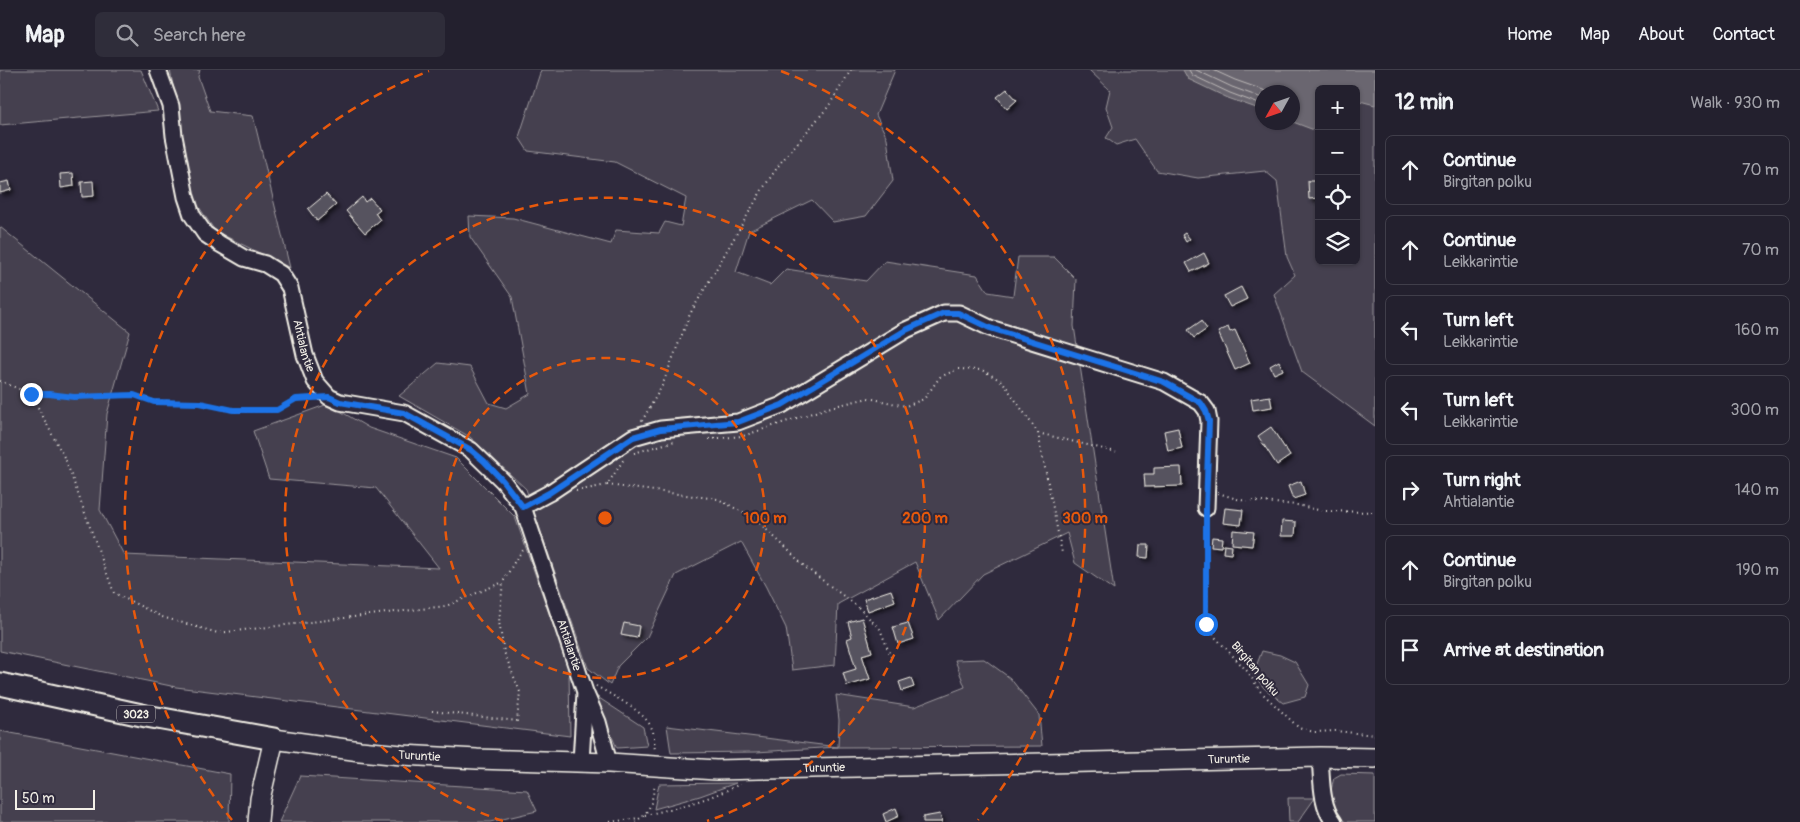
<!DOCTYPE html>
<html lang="en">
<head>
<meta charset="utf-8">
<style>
	:root { --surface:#23202e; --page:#2f2d3a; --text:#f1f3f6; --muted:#a3a3aa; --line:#403e4a }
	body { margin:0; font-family:Pangolin,sans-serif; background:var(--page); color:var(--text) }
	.controls { position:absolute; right:15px; top:15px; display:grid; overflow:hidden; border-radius:8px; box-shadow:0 1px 4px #0004 }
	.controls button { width:45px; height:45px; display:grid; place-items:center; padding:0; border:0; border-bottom:1px solid var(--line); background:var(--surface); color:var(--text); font:25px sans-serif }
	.compass { position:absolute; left:1255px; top:15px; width:45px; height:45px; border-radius:50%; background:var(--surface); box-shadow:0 1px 4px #0004; rotate:230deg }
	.scale { position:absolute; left:15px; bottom:12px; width:80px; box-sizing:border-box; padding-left:5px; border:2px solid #f4f1e8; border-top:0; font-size:14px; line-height:18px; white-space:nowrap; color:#f4f1e8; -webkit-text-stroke:4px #2f2a3d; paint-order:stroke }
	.stop { position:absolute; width:15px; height:15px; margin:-11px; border:4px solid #1a73e8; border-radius:50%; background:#fff }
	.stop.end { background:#1a73e8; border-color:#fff; box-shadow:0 1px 5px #0008 }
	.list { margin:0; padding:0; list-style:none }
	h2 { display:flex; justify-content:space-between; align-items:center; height:65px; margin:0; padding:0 20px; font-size:21px }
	h2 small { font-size:16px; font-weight:400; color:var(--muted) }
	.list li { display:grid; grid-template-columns:32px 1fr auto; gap:15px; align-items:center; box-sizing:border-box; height:70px; margin:0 10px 10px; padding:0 10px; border:1px solid var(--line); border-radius:8px }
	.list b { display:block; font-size:19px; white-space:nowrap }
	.list p { margin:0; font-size:16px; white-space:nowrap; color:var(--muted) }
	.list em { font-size:16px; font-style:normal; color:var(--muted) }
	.icon { flex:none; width:28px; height:28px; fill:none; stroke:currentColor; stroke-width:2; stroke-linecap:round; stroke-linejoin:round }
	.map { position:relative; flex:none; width:1375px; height:752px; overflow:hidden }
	header { display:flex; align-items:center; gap:30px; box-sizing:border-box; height:70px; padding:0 25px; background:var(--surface); border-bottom:1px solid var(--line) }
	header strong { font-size:24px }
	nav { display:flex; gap:28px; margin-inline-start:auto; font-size:18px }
	.search { width:350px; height:45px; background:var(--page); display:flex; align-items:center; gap:12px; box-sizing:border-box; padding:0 18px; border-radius:8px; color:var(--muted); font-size:19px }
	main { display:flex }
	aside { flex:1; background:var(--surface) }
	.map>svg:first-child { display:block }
</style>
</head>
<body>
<header>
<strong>Map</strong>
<div class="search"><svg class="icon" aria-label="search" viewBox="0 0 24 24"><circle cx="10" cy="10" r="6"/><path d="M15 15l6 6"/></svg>Search here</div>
<nav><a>Home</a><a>Map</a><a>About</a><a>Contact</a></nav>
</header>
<main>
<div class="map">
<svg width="1375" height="752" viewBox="0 0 1375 752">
	<defs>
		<filter id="shadow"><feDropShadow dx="3" dy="3" stdDeviation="2.5" flood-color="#0009"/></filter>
	</defs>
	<rect width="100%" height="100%" fill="#2f2a3d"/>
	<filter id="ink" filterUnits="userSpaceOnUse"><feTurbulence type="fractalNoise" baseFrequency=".02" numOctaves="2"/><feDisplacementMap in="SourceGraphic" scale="10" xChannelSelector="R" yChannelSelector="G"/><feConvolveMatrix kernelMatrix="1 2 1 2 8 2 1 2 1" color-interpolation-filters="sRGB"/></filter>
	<g filter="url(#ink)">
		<path fill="#454050" stroke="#9c989c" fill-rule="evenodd" d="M0,0H141L158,41L0,55Z
			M170,0H200L198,7L210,41L253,46L290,198L215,161L195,131Z
			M541,0H895L876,45L887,68L893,111L866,146L833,152L812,130L749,161L736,202L770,215L786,199L866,211L885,191L977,205L988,222L1013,226L1018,187H1054L1076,209L1074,256L1114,520L1075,493L1067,463L983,504L939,550L915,492L838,534L835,595L792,600L786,558L766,517L741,472L676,505L647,567L618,596L610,615L588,598L526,419L470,367L399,326L438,293L470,297L489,333L506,338L530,324L512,227L470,167L469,146L513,148L611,174L616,160L659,163L665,152L681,156L686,128L615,92L528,81L519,67Z
			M1089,0H1375V356L1302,302L1274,224L1295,205L1287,187L1277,111L1265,101L1198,108L1157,101L1135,69L1116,75L1106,68L1113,57L1106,37L1110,20ZM1319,19H1356V191H1319ZM1262,22H1292V52H1262Z
			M0,157L130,262L107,344L100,440L124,485L439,498L376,418L269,409L253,361L328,334L369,358L456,388L515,447L569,600L570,666L176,617L0,581Z
			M1262,581L1280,585L1295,592L1309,615L1305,627L1283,633L1264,618L1253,604Z
			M984,589L1010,608L1039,645L1042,676L838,677L756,682L671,683L667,656L838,677L839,650L836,625L914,637L965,617L955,590Z
			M593,624L643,657L647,676L617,678Z
			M0,661L230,704L229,752H0Z
			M1341,704L1375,705V752H1346C1327,741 1329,726 1334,708Z
			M300,706L527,720L537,741L490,752H279Z
			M736,713L700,726L654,739L659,714Z
			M1288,728H1315L1298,752H1289Z"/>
		<path fill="#6a6670" stroke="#a19ea0" d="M1183,0H1375V35L1356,30V19H1319V57L1314,60L1293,52L1292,22H1262V40L1228,28L1188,9Z"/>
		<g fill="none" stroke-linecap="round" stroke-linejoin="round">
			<path stroke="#bdb9b8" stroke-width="1" d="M1189,0L1192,5L1230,23L1262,35
				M1196,0L1232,17L1262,28
				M1213,0L1235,10L1269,22"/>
		</g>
		<path fill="#56525f" stroke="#f4f1e8" filter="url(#shadow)" d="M1007,19L1017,30L1007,39L997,27Z
			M73,103L74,116L61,118L60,104Z
			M9,111L11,120L0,123V113Z
			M93,111L94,126L82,127L81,112Z
			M1308,111H1319V128L1309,129Z
			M326,124L336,135L317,151L308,139Z
			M362,127L365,132L370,128L380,139L375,143L380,150L365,163L346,141Z
			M1185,163L1190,169L1186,172L1182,165Z
			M1204,183L1209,193L1191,202L1186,193Z
			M1241,217L1247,229L1230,237L1224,226Z
			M1201,251L1207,259L1194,268L1188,260Z
			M1228,257L1230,262L1235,260L1250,293L1235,300L1218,262Z
			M1279,291L1283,300L1274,304L1270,296Z
			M1270,326L1272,337L1253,340L1251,329Z
			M1271,357L1290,386L1277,395L1258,366Z
			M1178,358L1182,378L1168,381L1164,361Z
			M1181,397L1182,416L1145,417L1144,404H1154V398Z
			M1301,411L1305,425L1293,429L1288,416Z
			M1225,438L1243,440L1241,455L1223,453Z
			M1282,451L1296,452L1295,466H1281Z
			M1233,460L1254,462L1252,476L1232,474Z
			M1212,467L1222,468L1221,477L1211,476Z
			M1140,475H1149L1148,488L1139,487Z
			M1224,475L1232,476L1231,484L1223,483Z
			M891,520L895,531L868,541L864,529Z
			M862,548L872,582L862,585L870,609L847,616L843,603L856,599L847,569L852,567L848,552Z
			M624,553L639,556L637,568L621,565Z
			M908,553L914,569L898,574L893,557Z
			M911,608L914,617L902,621L899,612Z
			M896,738L899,746L886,752L883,744Z
			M940,744L942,752H923V747Z"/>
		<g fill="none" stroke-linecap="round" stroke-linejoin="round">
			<g stroke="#f4f1e8" stroke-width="19">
				<g id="minor">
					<path id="s1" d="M158,0L171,36L174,66L186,127L192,145L205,164L220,174L244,188L265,194L281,204L290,218L305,285L315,311L329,327L340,332L404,343L471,380L503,411L523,437L585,622L598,652L609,693"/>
					<path d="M523,437L549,423L633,367L661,359L738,352L782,335L906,260L944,243H959L990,258L1164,312L1201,333L1207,341L1209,351L1206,438"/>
					<path d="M1320,687C1322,707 1320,735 1334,752"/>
					<path d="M581,692L585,623"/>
				</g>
			</g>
			<g stroke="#f4f1e8" stroke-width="22">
				<g id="major">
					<path id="s2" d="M258,752L260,729L274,669L360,681L402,685L477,689L609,693L716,700L1320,687L1375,688"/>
				</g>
			</g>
			<g stroke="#f4f1e8" stroke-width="25">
				<path id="highway" d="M0,614L146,646L274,669"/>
			</g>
			<path stroke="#f4f1e8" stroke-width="2" stroke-dasharray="1 4" stroke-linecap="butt" d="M0,311L31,324H49L74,327L134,325L154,331L200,333L233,341L277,340L296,329L312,328
				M31,324L66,391L114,523L162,547L218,563L446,536L503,512
				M642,351L662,316L690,244L762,120L781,92L828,37L851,0
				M1038,363L1062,483
				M709,369L743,366L827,338L868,328L906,336L924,329L940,307L958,299L982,300L1003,312L1038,363L1116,382
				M634,383L675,371
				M607,415L718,429L755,449L784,476L805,497L858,537L880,559L891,587
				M576,421L607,415L624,389
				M1218,423L1240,430L1297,435L1322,441L1375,442
				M1206,450L1207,554L1215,567L1248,602L1260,621L1299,658L1314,662L1335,661L1375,665
				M596,616C611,625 641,639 650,655C655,662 654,673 655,682
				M432,641L517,651L520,622L504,582L499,552L503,512L516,489L524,479
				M645,745C677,738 711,729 740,714
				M610,752L639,748
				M635,752C652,740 651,734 655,714"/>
			<use href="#minor" stroke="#2f2a3d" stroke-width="15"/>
			<use href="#major" stroke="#2f2a3d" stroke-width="19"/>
			<use href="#highway" stroke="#2f2a3d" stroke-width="21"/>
		</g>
	</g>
	<g fill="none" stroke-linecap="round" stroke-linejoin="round" filter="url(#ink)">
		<path stroke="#1a73e8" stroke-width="6" d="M31,324H49L74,327L134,325L154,332L200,333L233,340H277L296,329L329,327L340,332L404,343L471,380L484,391L503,411L523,437L549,423L633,367L661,359L738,352L782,335L906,260L944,243H958L990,258L1164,312L1201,333L1206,341L1209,351L1206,438V554"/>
	</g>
	<g fill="none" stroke="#e8590c" stroke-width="2.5" stroke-dasharray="9 6">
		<circle cx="605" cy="448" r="160"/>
		<path d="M503 751A320 320 0 1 1 707 751"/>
		<path d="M232 750A480 480 0 0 1 429 1M781 1A480 480 0 0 1 978 750"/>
	</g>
	<g text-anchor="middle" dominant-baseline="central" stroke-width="4" stroke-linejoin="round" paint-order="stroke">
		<rect fill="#2f2a3d" stroke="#b9b5b5" stroke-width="1" x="117" y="635.5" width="38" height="17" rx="4"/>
		<g font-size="11" font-weight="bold" fill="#f4f1e8">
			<text x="136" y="644">3023</text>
		</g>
		<g font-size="12" fill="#f4f1e8" stroke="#2f2a3d">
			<text stroke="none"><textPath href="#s1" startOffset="335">Ahtialantie</textPath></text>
			<text stroke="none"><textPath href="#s1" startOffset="770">Ahtialantie</textPath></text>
			<text transform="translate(1255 599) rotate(50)">Birgitan polku</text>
			<text stroke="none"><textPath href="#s2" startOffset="231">Turuntie</textPath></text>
			<text stroke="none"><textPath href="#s2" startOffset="1041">Turuntie</textPath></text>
			<text stroke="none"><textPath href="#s2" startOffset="636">Turuntie</textPath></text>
		</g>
	</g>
	<circle cx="605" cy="448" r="8" fill="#e8590c" stroke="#2f2a3d" stroke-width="2.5"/>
	<g font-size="15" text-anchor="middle" font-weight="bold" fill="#e8590c" stroke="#2f2a3d" stroke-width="4" stroke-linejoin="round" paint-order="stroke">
		<text x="765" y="453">100 m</text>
		<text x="925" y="453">200 m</text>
		<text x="1085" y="453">300 m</text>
	</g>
</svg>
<div class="controls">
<button>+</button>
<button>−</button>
<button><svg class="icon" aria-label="locate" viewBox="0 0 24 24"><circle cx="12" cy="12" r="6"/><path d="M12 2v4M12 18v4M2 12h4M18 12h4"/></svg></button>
<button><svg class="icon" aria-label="layers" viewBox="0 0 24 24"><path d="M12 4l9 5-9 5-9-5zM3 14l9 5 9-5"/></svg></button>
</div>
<svg class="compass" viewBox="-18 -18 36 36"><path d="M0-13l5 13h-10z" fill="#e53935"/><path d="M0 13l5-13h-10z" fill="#a3a3aa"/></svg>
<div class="scale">50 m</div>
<div class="stop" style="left:1206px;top:554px"></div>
<div class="stop end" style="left:31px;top:324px"></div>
</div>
<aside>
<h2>12 min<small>Walk · 930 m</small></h2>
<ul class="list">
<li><svg class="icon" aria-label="ahead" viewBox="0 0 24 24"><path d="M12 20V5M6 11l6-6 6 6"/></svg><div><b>Continue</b><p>Birgitan polku</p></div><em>70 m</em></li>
<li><svg class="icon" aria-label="ahead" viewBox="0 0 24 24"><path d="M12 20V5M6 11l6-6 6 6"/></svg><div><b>Continue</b><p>Leikkarintie</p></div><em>70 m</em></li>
<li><svg class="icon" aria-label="left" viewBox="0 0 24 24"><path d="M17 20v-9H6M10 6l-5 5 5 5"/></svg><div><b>Turn left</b><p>Leikkarintie</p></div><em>160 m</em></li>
<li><svg class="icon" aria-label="left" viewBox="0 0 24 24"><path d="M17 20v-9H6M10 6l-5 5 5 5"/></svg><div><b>Turn left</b><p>Leikkarintie</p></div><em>300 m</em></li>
<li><svg class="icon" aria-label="right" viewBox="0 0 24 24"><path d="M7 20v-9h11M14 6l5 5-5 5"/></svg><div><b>Turn right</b><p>Ahtialantie</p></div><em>140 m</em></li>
<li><svg class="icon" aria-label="ahead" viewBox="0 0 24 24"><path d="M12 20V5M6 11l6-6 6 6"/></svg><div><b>Continue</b><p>Birgitan polku</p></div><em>190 m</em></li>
<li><svg class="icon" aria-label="arrive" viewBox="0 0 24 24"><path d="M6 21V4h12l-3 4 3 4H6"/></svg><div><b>Arrive at destination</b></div></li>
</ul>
</aside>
</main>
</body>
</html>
